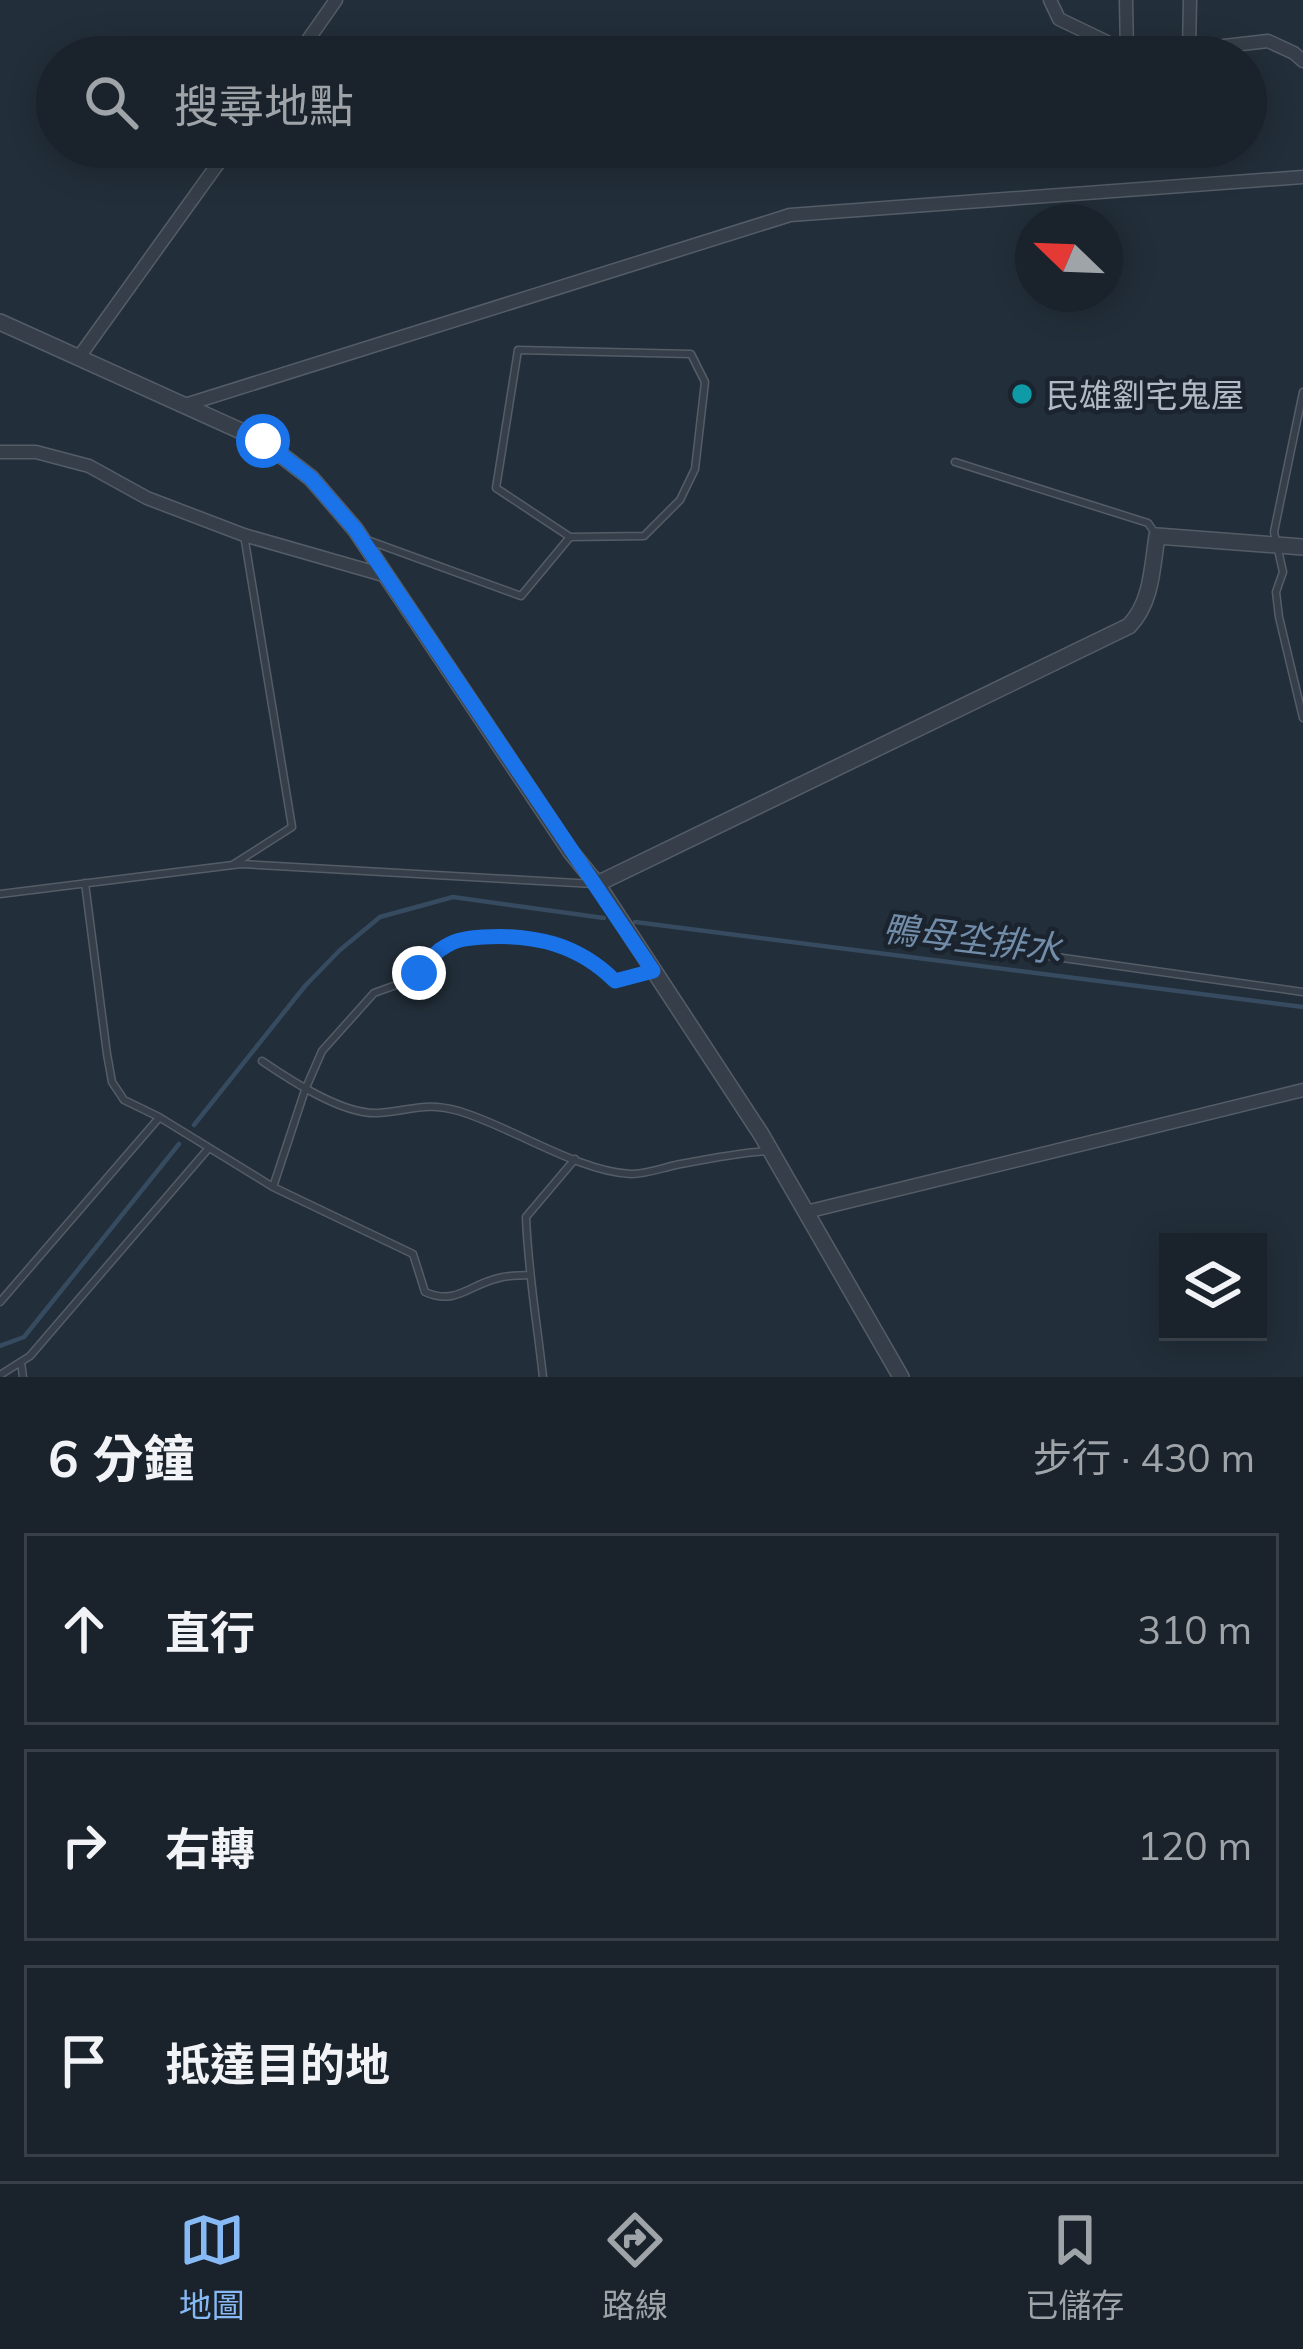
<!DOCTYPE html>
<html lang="zh-TW">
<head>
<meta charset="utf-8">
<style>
	:root { --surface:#1a222b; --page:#232a33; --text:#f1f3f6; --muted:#9fa4a9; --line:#383f47; --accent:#87baf4 }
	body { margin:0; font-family:Mulish,"Noto Sans TC",sans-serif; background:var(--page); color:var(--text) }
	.controls { position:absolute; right:36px; bottom:36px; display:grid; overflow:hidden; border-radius:0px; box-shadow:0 6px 30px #0003 }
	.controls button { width:108px; height:108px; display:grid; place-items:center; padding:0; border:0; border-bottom:3px solid var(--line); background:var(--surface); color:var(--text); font:60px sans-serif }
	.compass { position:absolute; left:1015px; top:204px; width:108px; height:108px; border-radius:50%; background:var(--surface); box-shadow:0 6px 30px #0003; rotate:293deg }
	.stop { position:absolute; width:36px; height:36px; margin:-27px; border:9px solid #1a73e8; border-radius:50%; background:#fff }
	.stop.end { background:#1a73e8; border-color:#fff; box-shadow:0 3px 12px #0008 }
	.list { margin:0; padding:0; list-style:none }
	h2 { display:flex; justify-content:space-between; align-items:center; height:156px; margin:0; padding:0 48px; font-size:51px }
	h2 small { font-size:39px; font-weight:400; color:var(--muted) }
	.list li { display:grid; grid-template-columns:78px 1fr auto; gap:36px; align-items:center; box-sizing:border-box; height:192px; margin:0 24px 24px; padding:0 24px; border:3px solid var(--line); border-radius:0px }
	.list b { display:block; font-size:45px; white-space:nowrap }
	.list em { font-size:39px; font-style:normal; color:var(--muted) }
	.icon { flex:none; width:66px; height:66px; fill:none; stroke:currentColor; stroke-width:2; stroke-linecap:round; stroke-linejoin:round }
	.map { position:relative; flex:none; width:1303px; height:1377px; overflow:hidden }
	.search { position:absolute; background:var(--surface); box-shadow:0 6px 30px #0003; left:36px; right:36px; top:36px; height:132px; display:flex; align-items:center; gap:30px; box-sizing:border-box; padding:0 42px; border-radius:66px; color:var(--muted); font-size:45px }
	.sheet { height:804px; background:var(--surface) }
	nav { display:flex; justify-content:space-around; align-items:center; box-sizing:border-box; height:168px; border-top:3px solid var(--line); background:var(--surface); font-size:33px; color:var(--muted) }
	nav a { display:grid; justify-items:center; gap:6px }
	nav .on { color:var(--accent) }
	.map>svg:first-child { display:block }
</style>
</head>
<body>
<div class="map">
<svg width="1303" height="1377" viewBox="0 0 1303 1377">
	<rect width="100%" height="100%" fill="#222e39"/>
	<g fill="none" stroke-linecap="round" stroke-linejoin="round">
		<path stroke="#364b60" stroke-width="4.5" d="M635,922L1303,1007
			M194,1125L305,986L340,950L380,917L453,897L604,918
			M0,1346L24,1337L179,1144"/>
		<g stroke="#545d67" stroke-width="9">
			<path id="service" d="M1303,392L1274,532L1283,572L1276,592L1279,617L1303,718
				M955,462L1148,523L1157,536
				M370,541L521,596L570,537L496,488L518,350L691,354L705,382L695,469L680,500L644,536L570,537
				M234,864L292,827L244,535
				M85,883L107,1054L112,1082L124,1100L159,1117L273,1187L413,1254L425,1292C456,1306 470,1284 499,1278C508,1275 519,1276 529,1275
				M0,894L241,864L594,884
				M1049,956L1303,992
				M262,1061C290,1080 343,1115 378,1113C411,1111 424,1101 459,1111C512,1127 579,1172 631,1174C646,1174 662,1168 676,1165C707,1159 736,1153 767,1151
				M273,1187L305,1090L322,1051L374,993L410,980L447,945L466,938L513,934L540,939L578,953L598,964L615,981L649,972
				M0,1302L158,1119
				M21,1362L23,1377
				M0,1375L30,1356L208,1149
				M543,1377C537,1323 528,1271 526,1217L575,1159"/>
		</g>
		<g stroke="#545d67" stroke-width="15">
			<path id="minor" d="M1050,0L1059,19L1136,56L1268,41L1294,53L1303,61
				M1126,0L1127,52
				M1189,52L1190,0
				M296,57L336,0
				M79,357L230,147
				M185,405L790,215L1303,177
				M0,452H36L89,466L147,498L244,535L387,576
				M806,1212L1303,1090"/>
		</g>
		<g stroke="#545d67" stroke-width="18">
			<path id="tertiary" d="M0,322L263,441L311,478L355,529L571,852L597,884L761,1134L901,1377
				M597,884L1129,626C1152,602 1152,568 1157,536L1303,547"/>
		</g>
		<use href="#service" stroke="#363f49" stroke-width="6"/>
		<use href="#minor" stroke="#363f49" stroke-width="12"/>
		<use href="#tertiary" stroke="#363f49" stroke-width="15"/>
	</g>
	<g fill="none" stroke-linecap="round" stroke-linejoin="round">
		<path stroke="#1a73e8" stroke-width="15" d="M263,441L311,478L355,529L653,971L615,981C578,944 534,934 483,937C470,938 457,939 446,946C434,952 427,963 419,973"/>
	</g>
	<circle fill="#0f9aa8" stroke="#1b242e" stroke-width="4.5" cx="1022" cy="394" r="12"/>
	<g text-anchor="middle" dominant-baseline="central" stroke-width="9" stroke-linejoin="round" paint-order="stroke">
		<g font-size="33" fill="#b1bac5" stroke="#1b242e" text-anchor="start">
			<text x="1046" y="394">民雄劉宅鬼屋</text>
		</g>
		<g font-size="36" font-style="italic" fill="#728da9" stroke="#1b242e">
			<text transform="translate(972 938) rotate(7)">鴨母坔排水</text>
		</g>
	</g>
</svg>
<div class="controls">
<button><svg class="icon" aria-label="layers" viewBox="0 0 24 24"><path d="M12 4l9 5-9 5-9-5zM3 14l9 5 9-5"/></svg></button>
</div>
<svg class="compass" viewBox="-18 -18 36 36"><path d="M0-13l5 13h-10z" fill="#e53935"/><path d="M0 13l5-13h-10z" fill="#9fa4a9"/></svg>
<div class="stop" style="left:263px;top:441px"></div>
<div class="stop end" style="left:419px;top:973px"></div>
<div class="search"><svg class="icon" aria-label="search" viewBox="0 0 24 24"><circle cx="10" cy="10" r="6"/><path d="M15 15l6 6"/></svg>搜尋地點</div>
</div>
<section class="sheet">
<h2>6 分鐘<small>步行 · 430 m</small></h2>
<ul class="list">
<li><svg class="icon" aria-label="ahead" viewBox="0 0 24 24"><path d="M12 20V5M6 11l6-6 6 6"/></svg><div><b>直行</b></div><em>310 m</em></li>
<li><svg class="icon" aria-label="right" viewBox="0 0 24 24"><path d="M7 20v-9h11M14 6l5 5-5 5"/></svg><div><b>右轉</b></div><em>120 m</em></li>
<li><svg class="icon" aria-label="arrive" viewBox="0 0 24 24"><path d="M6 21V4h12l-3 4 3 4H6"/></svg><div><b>抵達目的地</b></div></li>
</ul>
</section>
<nav>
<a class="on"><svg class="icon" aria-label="map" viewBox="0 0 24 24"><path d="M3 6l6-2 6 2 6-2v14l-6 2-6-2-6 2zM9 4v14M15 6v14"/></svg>地圖</a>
<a><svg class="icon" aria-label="directions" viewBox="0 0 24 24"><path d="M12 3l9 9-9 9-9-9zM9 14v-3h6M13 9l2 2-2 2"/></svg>路線</a>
<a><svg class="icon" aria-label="saved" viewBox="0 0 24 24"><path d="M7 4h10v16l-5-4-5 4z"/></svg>已儲存</a>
</nav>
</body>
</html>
